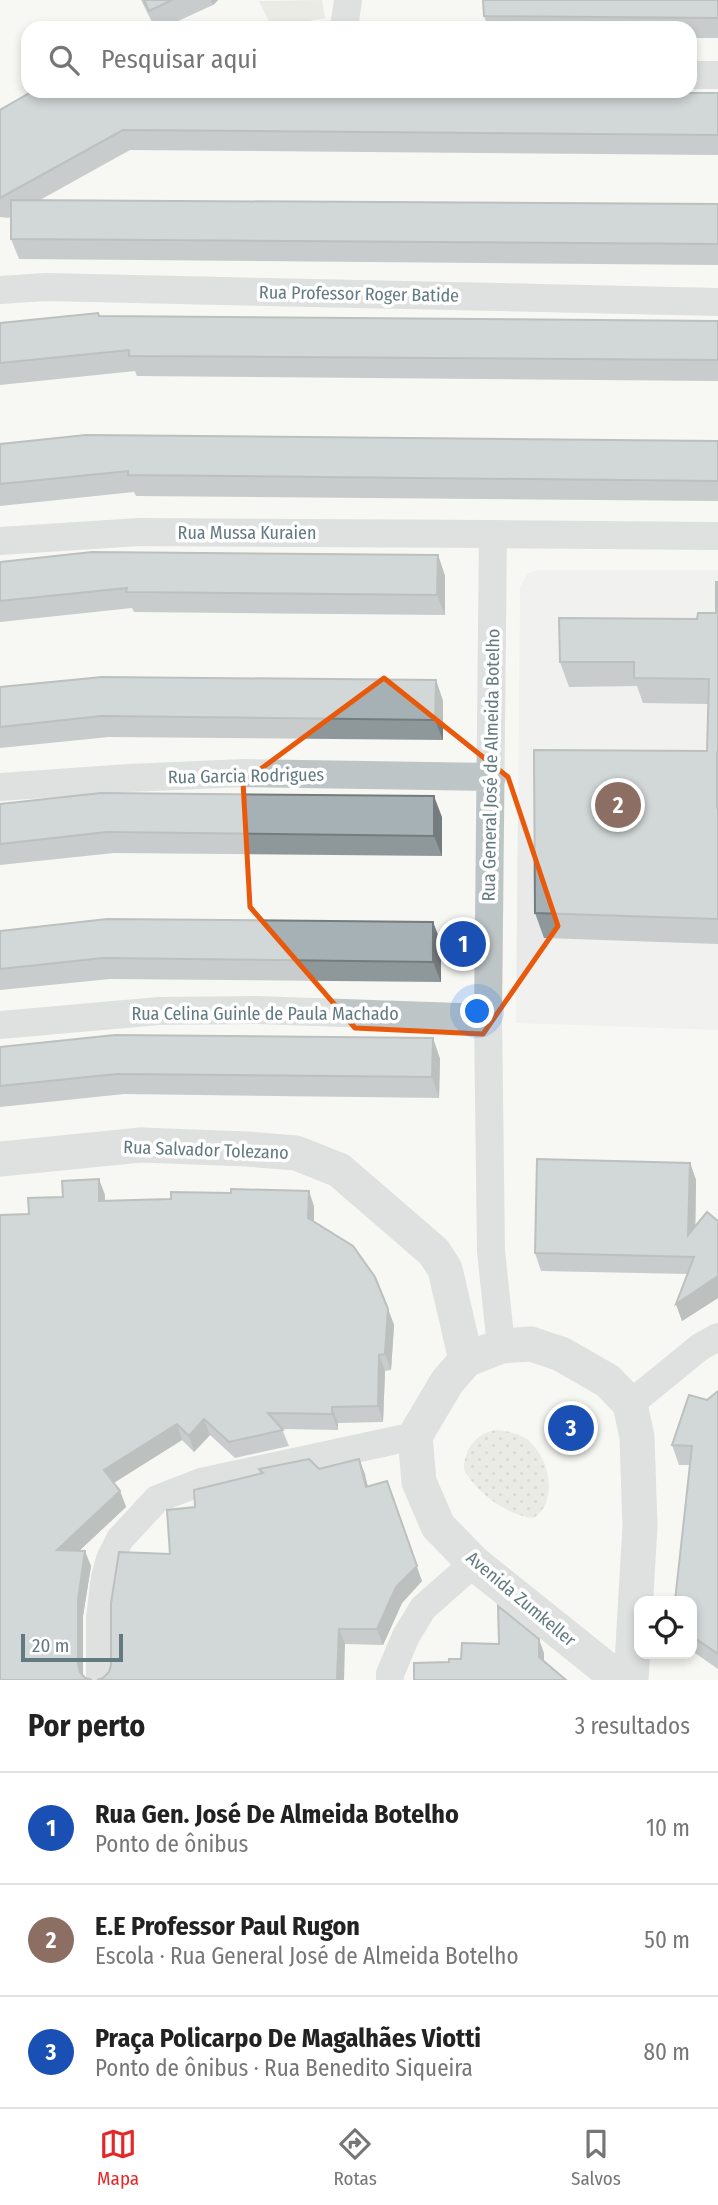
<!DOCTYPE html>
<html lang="pt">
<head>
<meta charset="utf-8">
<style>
	:root { --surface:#fff; --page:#f6f6f6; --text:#222; --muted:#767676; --line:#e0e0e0; --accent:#e42828 }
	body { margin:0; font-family:"Fira Sans Condensed",sans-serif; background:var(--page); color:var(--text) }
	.controls { position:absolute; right:21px; bottom:21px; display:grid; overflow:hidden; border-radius:14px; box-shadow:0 4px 10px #0003 }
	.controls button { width:63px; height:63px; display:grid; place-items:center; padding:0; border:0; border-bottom:2px solid var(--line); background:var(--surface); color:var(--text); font:35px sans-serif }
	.scale { position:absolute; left:21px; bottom:18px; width:102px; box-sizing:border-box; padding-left:7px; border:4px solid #627a80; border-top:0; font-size:19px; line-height:24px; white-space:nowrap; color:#627a80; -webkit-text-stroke:5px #fff; paint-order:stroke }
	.you { position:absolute; left:478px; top:1012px; width:24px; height:24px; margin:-18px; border:5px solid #fff; border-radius:50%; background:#1a73e8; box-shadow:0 0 0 10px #1a73e833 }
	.badge { display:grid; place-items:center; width:46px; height:46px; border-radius:50%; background:var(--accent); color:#fff; font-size:23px; font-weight:700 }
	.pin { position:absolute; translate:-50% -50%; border:4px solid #fff; box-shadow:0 2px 7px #0006 }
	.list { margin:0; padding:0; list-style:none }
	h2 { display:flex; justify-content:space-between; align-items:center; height:91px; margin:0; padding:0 28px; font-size:30px }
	h2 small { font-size:23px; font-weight:400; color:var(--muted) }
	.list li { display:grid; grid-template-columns:46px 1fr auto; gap:21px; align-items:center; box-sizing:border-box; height:112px; padding:0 28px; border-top:2px solid var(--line) }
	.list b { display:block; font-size:26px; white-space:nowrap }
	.list p { margin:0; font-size:23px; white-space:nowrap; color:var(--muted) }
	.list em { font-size:23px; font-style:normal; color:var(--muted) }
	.icon { flex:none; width:38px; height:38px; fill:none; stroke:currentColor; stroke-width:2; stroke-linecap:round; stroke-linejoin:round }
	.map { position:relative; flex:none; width:718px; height:1680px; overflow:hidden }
	.search { position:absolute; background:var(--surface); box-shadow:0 4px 10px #0003; left:21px; right:21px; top:21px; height:77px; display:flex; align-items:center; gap:18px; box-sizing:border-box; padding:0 24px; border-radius:21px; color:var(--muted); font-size:26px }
	.sheet { height:427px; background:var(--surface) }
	nav { display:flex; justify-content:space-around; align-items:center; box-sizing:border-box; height:98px; border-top:2px solid var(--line); background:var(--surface); font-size:19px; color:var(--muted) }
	nav a { display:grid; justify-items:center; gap:4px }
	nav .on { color:var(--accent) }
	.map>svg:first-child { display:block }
</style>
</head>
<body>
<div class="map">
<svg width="718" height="1680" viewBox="0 0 718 1680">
	<defs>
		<pattern id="park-dots" width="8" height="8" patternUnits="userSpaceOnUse" patternTransform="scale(1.75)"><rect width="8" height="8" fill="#d9dcd3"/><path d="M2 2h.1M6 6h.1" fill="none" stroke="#b3b7b0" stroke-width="1.8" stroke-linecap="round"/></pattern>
	</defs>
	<rect width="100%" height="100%" fill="#f7f7f4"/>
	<path fill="#e8e9e8" d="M537,570H718V1030L516,1023L520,587L527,574Z"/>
	<path fill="url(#park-dots)" d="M496,1430C507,1431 519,1433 528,1440C549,1457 559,1501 534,1518C508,1516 476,1493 464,1469C464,1449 476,1433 496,1430Z"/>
	<path fill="#d9dcd3" d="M322,0L325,18L272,28L259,1Z"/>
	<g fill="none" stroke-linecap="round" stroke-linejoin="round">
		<path stroke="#bec5c7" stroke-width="28" d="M344,28L348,0
			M690,75H718
			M0,290L46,287L718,302
			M0,541L139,532L493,534
			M0,787L129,778L245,773L492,777
			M0,1025L159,1011L257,1010L488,1018
			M501,1346L491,1251L488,1018L493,534L718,536
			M630,1404L700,1347L718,1337
			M100,1680V1618L105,1577L110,1559L120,1539L157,1499L201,1482L415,1436
			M390,1680V1674L406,1636L423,1608L474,1563"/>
		<path stroke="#bec5c7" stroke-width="35" d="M0,1159L141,1145L247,1149L296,1153L339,1170L434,1252L445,1269L466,1360
			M620,1680L474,1563L438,1526L419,1482L415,1436L447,1382L466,1360L501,1346L531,1344L561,1354L608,1381L630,1404L637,1437L640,1526L631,1680"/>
	</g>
	<path fill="#8e989b" d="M141,0H218L213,5L163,28H155Z
		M718,0V38H690V28H488L484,16Z
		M426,93H718V155L130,150L40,200L718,204V265L19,259L11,239V216L9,218L0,217V110Z
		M98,313L99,316L718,321V381L137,376L135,371L0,385V323Z
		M718,441V501L136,496L134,492L0,506V444Z
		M438,555L445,576V615L134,612L132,608L0,622V562Z
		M718,582V944L544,938L535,913L707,751L708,704L643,703L637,686L569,687L560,662L716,613Z
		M436,680L443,701V740L109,737L0,748V687Z
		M0,804L442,817V856L114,853L0,865Z
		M433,922L441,943V982L110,979L0,990V931Z
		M433,1038L440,1059L439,1098L124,1094L0,1107V1047Z
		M690,1163L696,1180L695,1226L718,1221V1298L682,1321L676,1304L688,1274L541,1271L535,1253Z
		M105,1195V1201L314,1206V1222L388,1309L394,1325L391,1370L385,1371L383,1422L338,1423V1430L282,1429L289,1446L235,1458L210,1435L194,1452L182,1440L114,1483L120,1491L126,1507L79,1551L91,1566L83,1616V1676L85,1678L0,1680L29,1214L63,1197Z
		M718,1391V1669L692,1651L690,1465H679L672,1445L707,1400Z
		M359,1459L368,1486L422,1581L402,1603L383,1645L345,1644L103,1678L109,1672L170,1554L195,1507L261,1474L259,1469H319Z"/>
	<path fill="#747c7e" d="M211,0H218L213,5Z
		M438,555L445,576V615L437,595Z
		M436,680L443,701V740L435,720Z
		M717,752L718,756V812L717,808Z
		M434,796L442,817V856L434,836Z
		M433,922L441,943V982L433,962Z
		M433,1038L440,1059L439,1098L432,1077Z
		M690,1163L696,1180L695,1252L688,1235Z
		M99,1179L105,1195V1217L99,1201Z
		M309,1191L314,1206V1234L308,1218Z
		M718,1276V1298L682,1321L676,1304Z
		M388,1309L394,1325L391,1370L385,1354Z
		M379,1355L385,1371L383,1422L378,1406Z
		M332,1407L338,1423V1430L332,1414Z
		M204,1419L210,1435L194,1452L189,1436Z
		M177,1424L182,1440L110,1485L104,1470Z
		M359,1459L365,1474L371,1502L366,1487Z
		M387,1481L422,1581L402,1603L383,1645L377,1629L396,1587Z
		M120,1491L126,1507L63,1566L57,1550Z
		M85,1551L91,1566L83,1616V1680L78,1664V1600Z
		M339,1629L345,1644L344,1680H337Z
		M539,1639L544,1653V1671L539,1657Z"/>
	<path fill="#a5b1b4" stroke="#747c7e" stroke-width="2" d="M144,0H172L149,11Z
		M483,0H718V18L484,16Z
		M33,91H196L426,93H718V135L123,130L0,198V110Z
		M11,200L718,204V244L11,239Z
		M98,313L99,316L718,321V360L129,356V350L0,363V323Z
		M86,435L718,441V481L128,475V471L0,484V444Z
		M92,552L438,555L437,595L126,592L127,588L0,601V562Z
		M716,582H718V752H717V808H718V919L535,913L534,750L707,751L709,679L634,678V662H560L559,618L697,619L698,613H716Z
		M102,677L436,680L435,720L101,716L0,727V687Z
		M101,793L434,796V836L107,832L0,844V804Z
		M107,919L433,922V962L103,958L0,969V931Z
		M115,1035L433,1038L432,1077L117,1074L0,1086V1047Z
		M537,1159L690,1163L688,1235L707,1212L718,1221V1276L676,1304L694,1257L535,1253Z
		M99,1179V1201L171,1199V1192L231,1193V1189L309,1191L308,1218L353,1246L375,1277L388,1309L385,1354L379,1355L378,1406L332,1407V1414L268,1413L283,1430L229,1442L204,1419L189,1436L177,1424L104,1470L120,1491L57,1550L85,1551L78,1600V1664L80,1672L85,1678L92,1680H0V1215L29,1214L28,1198L63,1197L62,1181Z
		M718,1391V1654L692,1636V1601H675L692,1446L672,1445L689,1395L707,1400Z
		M309,1459L319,1469L359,1459L366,1487L387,1481L417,1566L396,1587L377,1629H339L337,1680H97L103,1678L109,1672L111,1665V1603L119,1552L170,1554L167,1510L195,1507L194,1490L263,1473L259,1469Z
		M498,1606L539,1639V1657L566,1680H414V1663L449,1662V1659H461L462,1643L499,1644Z"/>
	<path d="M0 0H718V1680H0ZM384,678L508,777L558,926L483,1034L355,1028L250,907L243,782Z" fill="#f7f7f4" fill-opacity=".55" fill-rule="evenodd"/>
	<path fill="none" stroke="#e8590c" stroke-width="5" stroke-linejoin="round" d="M384,678L508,777L558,926L483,1034L355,1028L250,907L243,782Z"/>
	<g text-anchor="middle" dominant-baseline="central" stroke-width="7" stroke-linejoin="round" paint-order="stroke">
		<g font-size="18" fill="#627a80" stroke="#fff">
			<text transform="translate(359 294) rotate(1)">Rua Professor Roger Batide</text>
			<text x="247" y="533">Rua Mussa Kuraien</text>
			<text transform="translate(491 765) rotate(-89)">Rua General José de Almeida Botelho</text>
			<text transform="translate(246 776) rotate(-1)">Rua Garcia Rodrigues</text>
			<text x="265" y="1014">Rua Celina Guinle de Paula Machado</text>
			<text transform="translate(206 1150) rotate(2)">Rua Salvador Tolezano</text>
			<text transform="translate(521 1599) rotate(40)">Avenida Zumkeller</text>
		</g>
	</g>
</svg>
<div class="controls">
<button><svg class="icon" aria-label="locate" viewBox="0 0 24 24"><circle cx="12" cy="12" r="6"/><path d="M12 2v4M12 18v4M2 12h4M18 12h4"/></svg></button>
</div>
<div class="scale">20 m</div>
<div class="you"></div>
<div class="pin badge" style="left:463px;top:944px;background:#1a4fb4">1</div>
<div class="pin badge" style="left:618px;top:805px;background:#8d6e63">2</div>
<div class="pin badge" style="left:571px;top:1428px;background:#1a4fb4">3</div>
<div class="search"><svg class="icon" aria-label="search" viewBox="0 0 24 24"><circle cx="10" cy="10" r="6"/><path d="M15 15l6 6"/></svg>Pesquisar aqui</div>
</div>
<section class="sheet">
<h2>Por perto<small>3 resultados</small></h2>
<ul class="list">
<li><span class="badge" style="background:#1a4fb4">1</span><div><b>Rua Gen. José De Almeida Botelho</b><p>Ponto de ônibus</p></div><em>10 m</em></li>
<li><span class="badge" style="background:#8d6e63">2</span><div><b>E.E Professor Paul Rugon</b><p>Escola · Rua General José de Almeida Botelho</p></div><em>50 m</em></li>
<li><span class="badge" style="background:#1a4fb4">3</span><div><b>Praça Policarpo De Magalhães Viotti</b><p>Ponto de ônibus · Rua Benedito Siqueira</p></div><em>80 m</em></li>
</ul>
</section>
<nav>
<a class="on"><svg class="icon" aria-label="map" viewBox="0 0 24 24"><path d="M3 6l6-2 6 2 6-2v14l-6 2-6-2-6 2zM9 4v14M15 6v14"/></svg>Mapa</a>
<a><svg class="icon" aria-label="directions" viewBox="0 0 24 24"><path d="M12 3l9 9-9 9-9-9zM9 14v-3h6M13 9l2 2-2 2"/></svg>Rotas</a>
<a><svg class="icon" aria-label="saved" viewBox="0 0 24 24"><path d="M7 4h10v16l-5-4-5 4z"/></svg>Salvos</a>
</nav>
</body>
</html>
